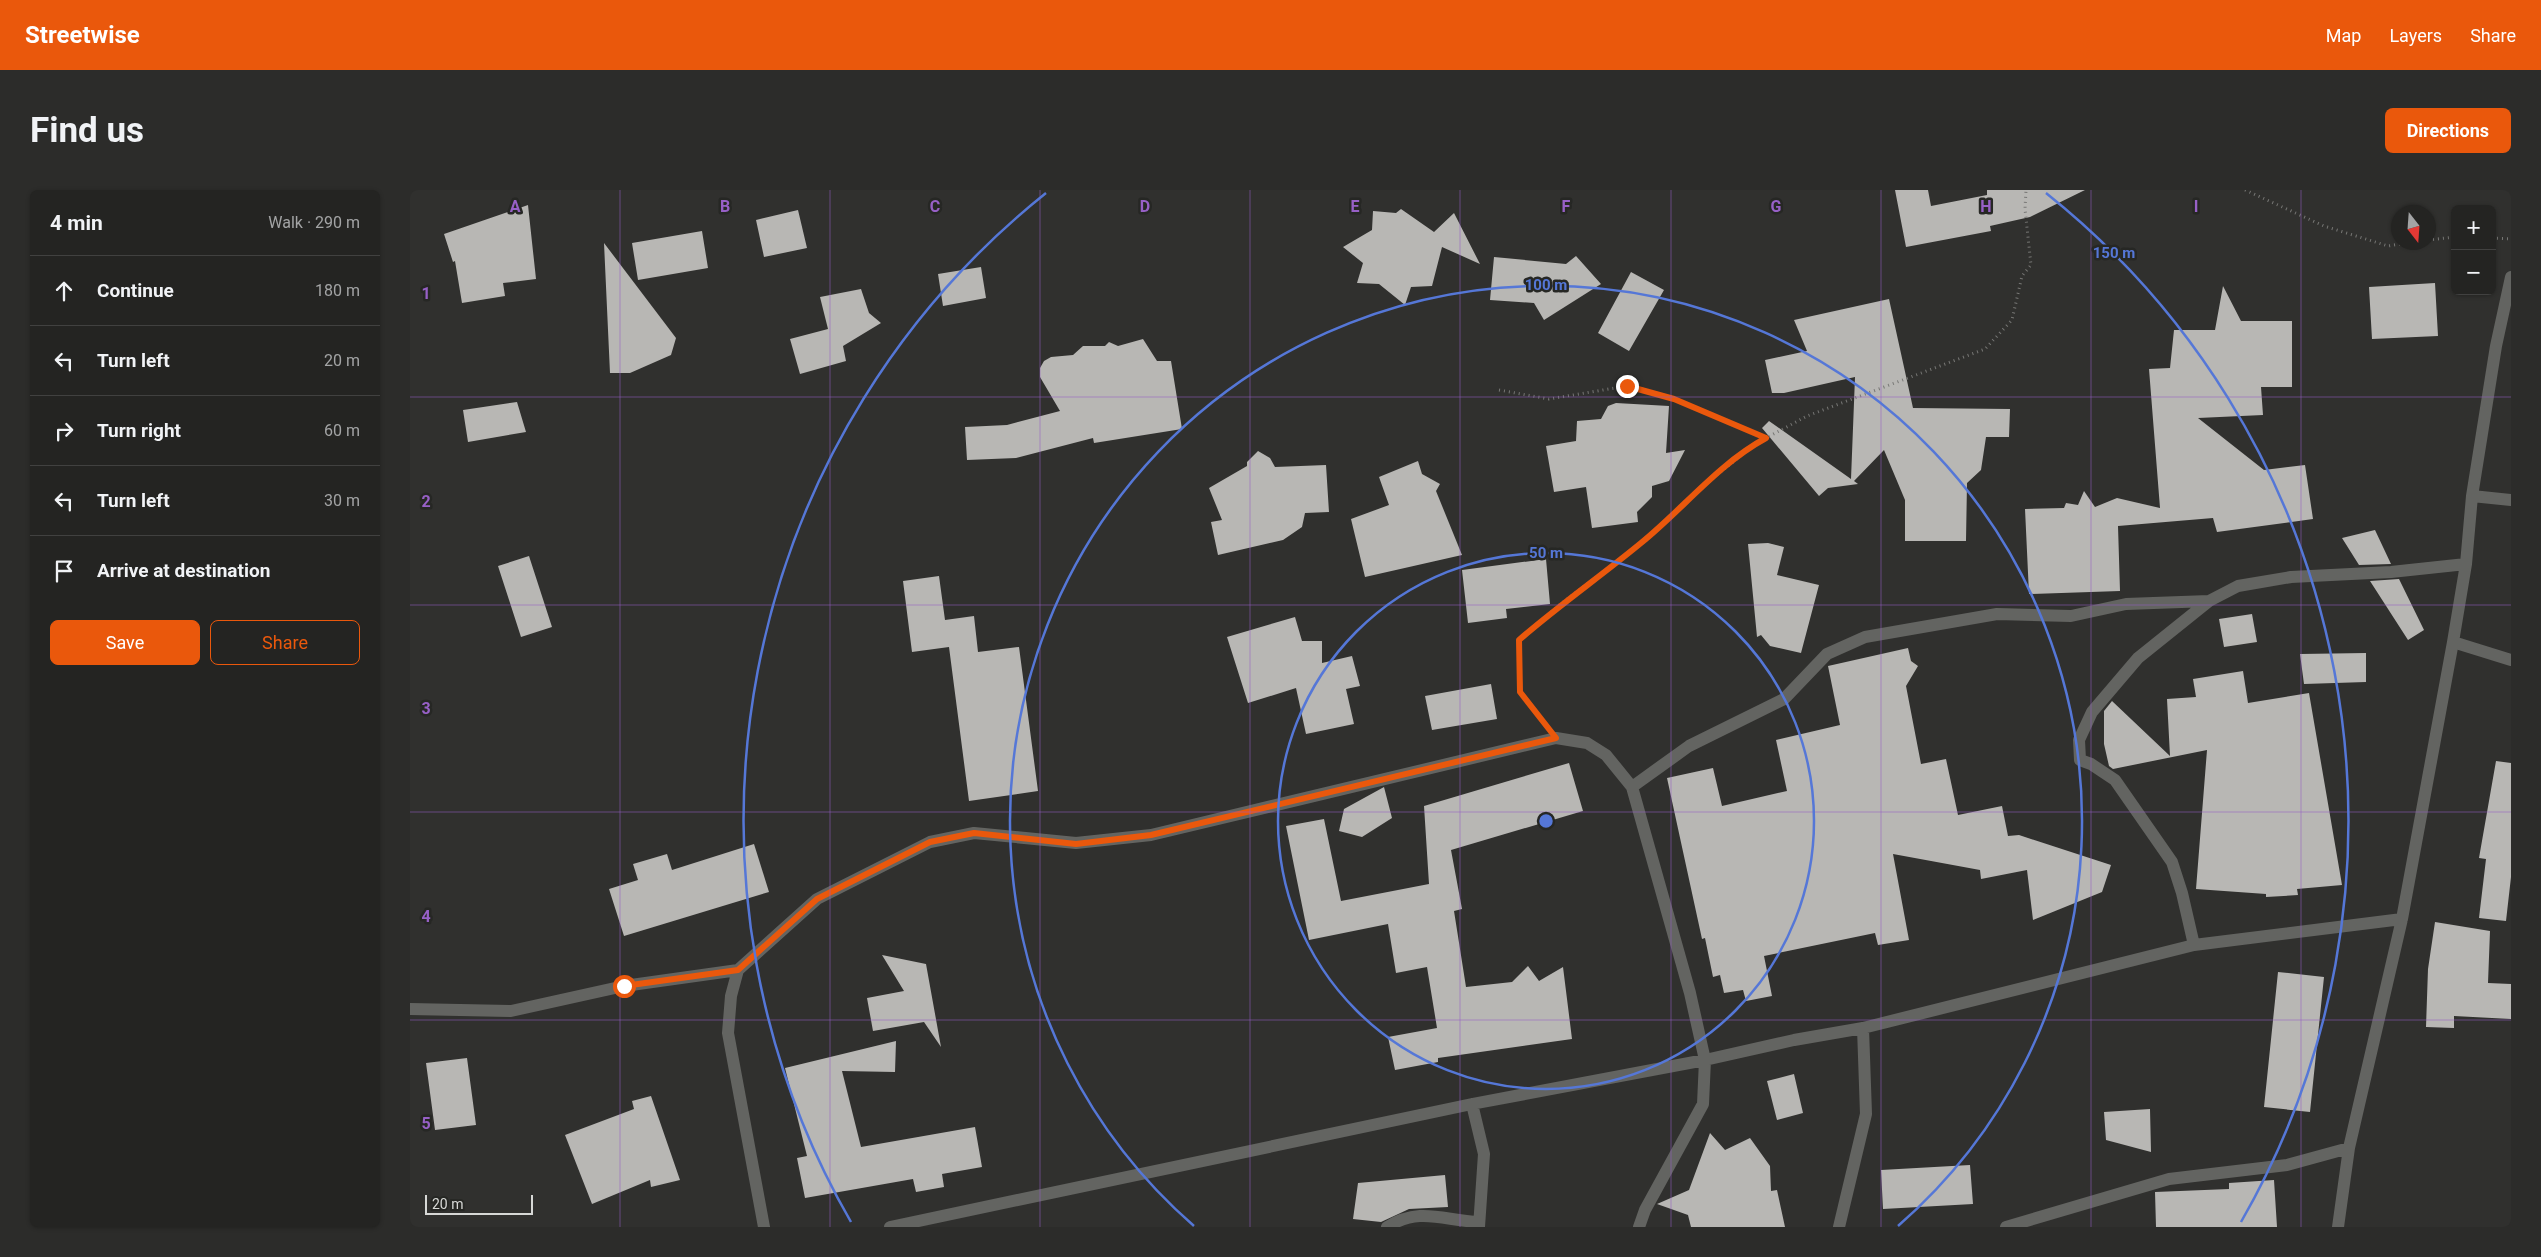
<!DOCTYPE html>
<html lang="en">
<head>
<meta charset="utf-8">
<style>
	:root { --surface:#242422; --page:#2c2c2a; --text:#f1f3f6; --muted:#a3a4a5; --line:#414140; --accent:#ea580c }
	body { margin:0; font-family:Roboto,sans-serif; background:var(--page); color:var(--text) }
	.controls { position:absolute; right:15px; top:15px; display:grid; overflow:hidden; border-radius:8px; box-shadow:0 1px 4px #0004 }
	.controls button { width:45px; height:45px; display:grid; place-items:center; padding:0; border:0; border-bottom:1px solid var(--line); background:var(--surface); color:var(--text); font:25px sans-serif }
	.compass { position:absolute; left:1981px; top:15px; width:45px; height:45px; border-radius:50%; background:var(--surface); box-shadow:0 1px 4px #0004; rotate:163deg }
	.scale { position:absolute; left:15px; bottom:12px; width:108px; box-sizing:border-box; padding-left:5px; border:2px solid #d7d8d6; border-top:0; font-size:14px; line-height:18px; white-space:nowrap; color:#d7d8d6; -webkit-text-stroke:4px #262724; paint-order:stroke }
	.stop { position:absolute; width:15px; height:15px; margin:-11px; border:4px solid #ea580c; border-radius:50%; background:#fff }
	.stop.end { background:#ea580c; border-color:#fff; box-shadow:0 1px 5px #0008 }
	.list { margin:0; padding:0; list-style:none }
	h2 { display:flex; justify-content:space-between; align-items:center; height:65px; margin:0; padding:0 20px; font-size:21px }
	h2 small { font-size:16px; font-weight:400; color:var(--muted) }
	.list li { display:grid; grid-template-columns:32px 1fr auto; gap:15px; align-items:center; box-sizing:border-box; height:70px; padding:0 20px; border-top:1px solid var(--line) }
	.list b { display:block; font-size:19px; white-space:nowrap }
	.list em { font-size:16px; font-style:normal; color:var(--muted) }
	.actions { display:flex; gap:10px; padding:15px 20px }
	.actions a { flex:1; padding:11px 0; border:1px solid var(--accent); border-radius:8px; text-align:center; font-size:18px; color:var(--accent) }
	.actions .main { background:var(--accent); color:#fff }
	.icon { flex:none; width:28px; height:28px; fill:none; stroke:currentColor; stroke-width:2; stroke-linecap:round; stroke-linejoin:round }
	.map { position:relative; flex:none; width:2101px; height:1037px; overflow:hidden; border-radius:8px }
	header { display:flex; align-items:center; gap:30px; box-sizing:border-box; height:70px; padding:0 25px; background:var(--accent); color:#fff }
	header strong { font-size:24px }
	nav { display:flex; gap:28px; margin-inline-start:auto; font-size:18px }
	.intro { display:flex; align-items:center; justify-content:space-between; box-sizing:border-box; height:120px; padding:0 30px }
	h1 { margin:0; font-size:35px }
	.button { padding:12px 22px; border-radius:8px; background:var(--accent); color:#fff; font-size:18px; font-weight:700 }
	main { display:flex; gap:30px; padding:0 30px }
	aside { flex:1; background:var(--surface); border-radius:8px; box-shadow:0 1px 4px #0004 }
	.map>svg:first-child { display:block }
</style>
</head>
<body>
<header>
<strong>Streetwise</strong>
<nav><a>Map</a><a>Layers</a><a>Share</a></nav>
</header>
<div class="intro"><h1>Find us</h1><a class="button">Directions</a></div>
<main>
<aside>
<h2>4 min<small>Walk · 290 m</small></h2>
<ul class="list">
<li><svg class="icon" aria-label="ahead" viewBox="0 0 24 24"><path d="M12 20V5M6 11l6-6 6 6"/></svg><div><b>Continue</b></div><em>180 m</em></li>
<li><svg class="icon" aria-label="left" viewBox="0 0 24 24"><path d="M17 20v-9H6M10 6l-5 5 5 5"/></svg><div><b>Turn left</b></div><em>20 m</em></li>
<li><svg class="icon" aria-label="right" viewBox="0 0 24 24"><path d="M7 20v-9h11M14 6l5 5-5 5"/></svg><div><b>Turn right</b></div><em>60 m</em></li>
<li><svg class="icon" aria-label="left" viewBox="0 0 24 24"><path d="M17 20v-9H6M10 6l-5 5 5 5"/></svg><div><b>Turn left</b></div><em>30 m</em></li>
<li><svg class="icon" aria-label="arrive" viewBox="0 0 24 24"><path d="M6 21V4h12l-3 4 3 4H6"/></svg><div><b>Arrive at destination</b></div></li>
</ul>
<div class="actions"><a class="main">Save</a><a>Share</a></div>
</aside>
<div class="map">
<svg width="2101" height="1037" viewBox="0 0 2101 1037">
	<rect width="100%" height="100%" fill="#30302e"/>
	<path fill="#b8b7b4" d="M1485,0H1518L1521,16L1577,5V0H1675L1620,27L1580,36L1581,41L1496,57Z
		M118,15L126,89L93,93L95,106L52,113L45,71L43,72L34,44Z
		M991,19L1024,42L1044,23L1070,74L1032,57L1022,96L1001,97L995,115L969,94L947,93L953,73L933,57L962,40L963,21L986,23Z
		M388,20L397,58L354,67L346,30Z
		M292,41L298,78L228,90L222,53Z
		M194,53L266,148L261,165L220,183H200Z
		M1166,66L1191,94L1134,130L1124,113L1080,110L1084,67L1156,74Z
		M571,77L576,108L533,116L528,84Z
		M1221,82L1254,100L1219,161L1188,143Z
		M2025,93L2028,146L1962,149L1959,97Z
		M1813,96L1831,131H1882V197H1851L1853,225L1788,228L1854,280L1895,275L1903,329L1807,342L1803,328L1708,336L1710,401L1619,404L1615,319L1654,318L1656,313L1668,315L1674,301L1685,317L1707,308L1750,318L1739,179L1760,178L1764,140H1805Z
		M451,99L459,123L471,133L433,156L436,171L390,184L380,149L418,139L410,107Z
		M1479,109L1503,218L1600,219L1599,247H1576L1571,280L1557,293L1556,351H1495V310L1474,260L1444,291L1448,294L1418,298L1409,306L1352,238L1359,231L1441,289L1445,187L1374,203H1362L1355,170L1397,161L1384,130Z
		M733,149L747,171H761L772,239L684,253L683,248L606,268L557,270L555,237L597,235L650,221L630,187V178L634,171L641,167L663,165L673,156H695L699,152L708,156Z
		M107,212L116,242L58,252L53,220Z
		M1206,213L1259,216L1256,263L1275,260L1259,291L1242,296V307L1227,322L1228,332L1182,338L1176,297L1144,302L1136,256L1166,251L1167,231L1191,229L1198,216Z
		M848,261L860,268L865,277L916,275L919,322L895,323L892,337L873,350L808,365L801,332L812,330L799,298L837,276V272Z
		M1008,271L1012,284L1030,294L1026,301L1052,365L955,387L941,329L979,315L969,287Z
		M1965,340L1981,374L1949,375L1932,348Z
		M1358,353L1374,357L1367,385L1409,395L1391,463L1360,456L1351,445L1347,447L1338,354Z
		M119,366L142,437L111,447L88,376Z
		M1136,369L1140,414L1096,419L1097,428L1058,433L1052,380Z
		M529,386L535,430L564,426L568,462L609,457L628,601L559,611L539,457L502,462L493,391Z
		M1989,389L2014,440L1998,450L1960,391Z
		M1842,424L1847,452L1814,457L1809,429Z
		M885,427L892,451H912V473L942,466L950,496L936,499L944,534L896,544L886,498L838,513L817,447Z
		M1498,458L1501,471L1508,476L1496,496L1511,574L1536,569L1548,625L1592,616L1598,646L1609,645L1701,675L1692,702L1623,730L1617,680L1571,689L1570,680L1483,664L1499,750L1468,755L1465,743L1354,766L1362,806L1336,811L1333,800L1314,803L1310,785L1303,787L1295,748L1292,749L1257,588L1303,578L1312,616L1377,601L1366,550L1430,535L1418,476Z
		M1956,463V492L1894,494L1890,464Z
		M1833,481L1838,513L1899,503L1932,695L1887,699L1888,705L1856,707V704L1786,699L1797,560L1703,579L1699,576L1694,554V521L1702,511L1760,566L1757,509L1786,507L1783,489Z
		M1081,494L1087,529L1022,540L1015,506Z
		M2086,571L2101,573V687L2096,731L2069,728L2076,669L2069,668Z
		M1159,573L1173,621L1041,660L1052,719L1044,721L1056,797L1102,792L1118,776L1129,791L1153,777L1162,849L1028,868V872L985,880L978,847L1027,838L1017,777L986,783L978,734L899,750L876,636L914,629L931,711L1019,694L1014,616Z
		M974,597L982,628L952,647L929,641L934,619Z
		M344,654L359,702L214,746L199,699L228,690L223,674L257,664L262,680Z
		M2025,732L2080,741L2078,793L2101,794V829L2044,826V838L2016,837L2018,779Z
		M472,765L516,774L531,857L514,832L463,841L457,808L494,801Z
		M1868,782L1914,787L1900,922L1854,917Z
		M486,851L485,882L432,881L451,957L565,937L572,977L532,984L534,997L506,1002L503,989L395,1008L387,968L397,966L375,878Z
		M57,868L66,935L25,940L16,873Z
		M1384,884L1393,923L1367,930L1357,891Z
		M241,906L270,990L241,997L240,990L182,1014L155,945L224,919L222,911Z
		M1740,919L1741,962L1696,950L1694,922Z
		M1300,943L1315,960L1340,948L1360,976L1361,1001L1367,1000L1375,1037H1281L1278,1025L1247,1014L1279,1000Z
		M1560,975L1563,1014L1473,1019L1471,980Z
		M1035,985L1038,1017L999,1019L971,1032L943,1029L948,993Z
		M1864,990L1867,1037H1746L1745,1002L1819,999V993Z"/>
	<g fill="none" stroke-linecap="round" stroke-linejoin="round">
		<path stroke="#777775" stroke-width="3" stroke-dasharray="1 4" stroke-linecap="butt" d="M1835,0L1914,36L1978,56L2002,52
			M2082,48L2101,49
			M2018,50L2045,47
			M1089,200L1139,209L1217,196L1264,209L1355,248
			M1129,526L1110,502L1109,451L1148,416L1231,353L1296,294L1345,254L1397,226L1575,159L1602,130L1612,86L1621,75L1615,19L1616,0"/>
		<path stroke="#636461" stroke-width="12" d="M2062,306L2101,310
			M2043,452L2101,470
			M1222,597L1279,556L1374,509L1417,464L1455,447L1587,424L1661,426L1716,414L1799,411L1828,396L1881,387L1981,382L2056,374
			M1784,755L1772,703L1762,672L1705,590L1681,574L1670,570L1669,550L1682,522L1728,468L1799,411
			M0,819L101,821L214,796L328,780
			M1062,914L1074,964L1069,1037
			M354,1037L318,843L321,806L328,780L407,709L520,652L564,643L666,653L741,645L1146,548L1177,553L1196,565L1222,597L1280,803L1295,870L1384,850L1453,838L1784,755L1992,729
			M480,1037L1062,914L1295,870L1293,914L1235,1020L1229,1037
			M977,1037C1011,1016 1034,1031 1069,1032
			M1429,1037L1456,924L1453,838
			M1596,1037L1759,989L1877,975L1939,958
			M1928,1037L1939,958L1992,729L2043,452L2056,374L2062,306L2086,156L2101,87"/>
	</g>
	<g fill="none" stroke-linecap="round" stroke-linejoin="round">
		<path stroke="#ea580c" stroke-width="6" d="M214,796L328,780L407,709L520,652L564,643L666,654L741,645L1146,548L1110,502L1109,450C1148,416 1191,386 1231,353C1272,320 1308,274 1356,248L1264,209L1217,196"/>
	</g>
	<path fill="none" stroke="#9760c6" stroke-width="1" stroke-opacity="0.55" d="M210,0V1037M420,0V1037M630,0V1037M840,0V1037M1050,0V1037M1261,0V1037M1471,0V1037M1681,0V1037M1891,0V1037M0,207H2101M0,415H2101M0,622H2101M0,830H2101"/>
	<g fill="none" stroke="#5577d7" stroke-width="2.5">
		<circle cx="1136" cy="631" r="268"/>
		<path d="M784 1036A536 536 0 1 1 1488 1036"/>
		<path d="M441 1032A803 803 0 0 1 636 3M1636 3A803 803 0 0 1 1831 1032"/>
	</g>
	<g font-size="16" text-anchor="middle" font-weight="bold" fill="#9760c6" stroke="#262724" stroke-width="5" stroke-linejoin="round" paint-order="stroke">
		<text x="105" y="22">A</text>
		<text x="315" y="22">B</text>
		<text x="525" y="22">C</text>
		<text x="735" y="22">D</text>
		<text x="945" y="22">E</text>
		<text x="1156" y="22">F</text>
		<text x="1366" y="22">G</text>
		<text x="1576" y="22">H</text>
		<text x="1786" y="22">I</text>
		<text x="16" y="109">1</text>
		<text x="16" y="317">2</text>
		<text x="16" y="524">3</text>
		<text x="16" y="732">4</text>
		<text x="16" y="939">5</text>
	</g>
	<circle cx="1136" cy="631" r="8" fill="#5577d7" stroke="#262724" stroke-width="2.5"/>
	<g font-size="15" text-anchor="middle" font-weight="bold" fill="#5577d7" stroke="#262724" stroke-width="5" stroke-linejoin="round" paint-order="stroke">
		<text x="1704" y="68">150 m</text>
		<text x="1136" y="100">100 m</text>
		<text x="1136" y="368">50 m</text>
	</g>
</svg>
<div class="controls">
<button>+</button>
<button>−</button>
</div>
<svg class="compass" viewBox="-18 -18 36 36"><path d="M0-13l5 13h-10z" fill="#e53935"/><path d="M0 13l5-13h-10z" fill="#a3a4a5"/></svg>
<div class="scale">20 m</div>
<div class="stop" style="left:214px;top:796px"></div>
<div class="stop end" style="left:1217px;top:196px"></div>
</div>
</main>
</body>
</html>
